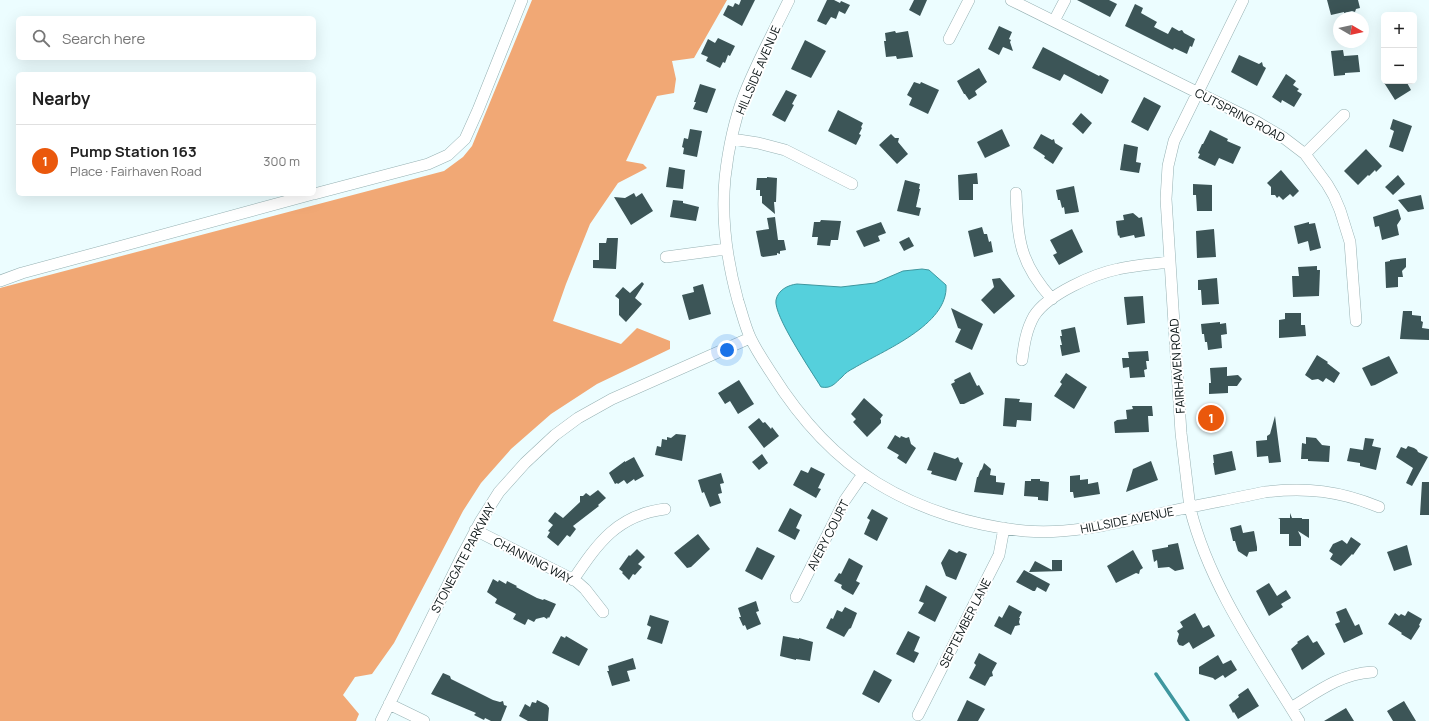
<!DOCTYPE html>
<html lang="en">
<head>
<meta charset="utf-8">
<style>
	:root { --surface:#fff; --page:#f2f2f2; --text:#222; --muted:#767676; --line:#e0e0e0; --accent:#ea580c }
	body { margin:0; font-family:Manrope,sans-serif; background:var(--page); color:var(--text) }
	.controls { position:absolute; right:12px; top:12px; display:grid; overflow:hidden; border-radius:6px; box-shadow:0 4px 16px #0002 }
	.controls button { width:36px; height:36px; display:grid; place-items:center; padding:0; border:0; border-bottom:1px solid var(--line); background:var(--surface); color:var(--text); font:20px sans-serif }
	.compass { position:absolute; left:1333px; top:12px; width:36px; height:36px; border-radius:50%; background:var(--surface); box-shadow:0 4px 16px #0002; rotate:99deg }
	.you { position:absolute; left:727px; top:350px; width:14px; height:14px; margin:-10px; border:3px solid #fff; border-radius:50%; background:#1a73e8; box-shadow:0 0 0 6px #1a73e833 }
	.badge { display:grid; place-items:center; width:26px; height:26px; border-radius:50%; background:var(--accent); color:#fff; font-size:13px; font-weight:700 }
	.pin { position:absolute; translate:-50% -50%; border:2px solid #fff; box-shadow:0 1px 4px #0006 }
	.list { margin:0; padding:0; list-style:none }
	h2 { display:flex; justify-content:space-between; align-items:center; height:52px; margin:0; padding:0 16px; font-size:17px }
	h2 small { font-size:13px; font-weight:400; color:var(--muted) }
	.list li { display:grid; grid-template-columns:26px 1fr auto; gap:12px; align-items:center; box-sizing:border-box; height:72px; padding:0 16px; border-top:1px solid var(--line) }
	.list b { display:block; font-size:15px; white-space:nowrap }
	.list p { margin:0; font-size:13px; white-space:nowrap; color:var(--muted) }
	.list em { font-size:13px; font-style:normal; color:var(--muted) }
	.icon { flex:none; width:22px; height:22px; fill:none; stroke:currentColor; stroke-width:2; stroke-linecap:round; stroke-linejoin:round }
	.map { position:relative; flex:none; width:1429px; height:721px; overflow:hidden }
	.search { position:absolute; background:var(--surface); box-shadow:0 4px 16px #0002; left:16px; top:16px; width:300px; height:44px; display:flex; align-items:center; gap:10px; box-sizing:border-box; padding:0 14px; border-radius:6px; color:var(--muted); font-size:15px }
	.panel { position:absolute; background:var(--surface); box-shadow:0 4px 16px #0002; left:16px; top:72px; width:300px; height:124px; border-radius:6px }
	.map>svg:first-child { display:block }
</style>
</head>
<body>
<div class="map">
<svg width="1429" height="721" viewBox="0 0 1429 721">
	<rect width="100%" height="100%" fill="#ecfdff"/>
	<path fill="#f1a875" d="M532,0H727L694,58L672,61L676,79L674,93L657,96L626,161L643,164L647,168L618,183L590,224L566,284L553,321L621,344L637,328L670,341V349L597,384L551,414L511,449L481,483L463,511L394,643L372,674L355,677L343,695L359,714L356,721H0V288L444,171L463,157L472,146Z"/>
	<path fill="#55d0dc" stroke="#3e979f" d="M922,269L929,270L946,285C949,325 882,351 854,368C850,370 845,373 842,377C835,383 832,389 821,387C812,372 773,315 776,300C778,290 788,285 797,284L841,287L875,283L903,271Z"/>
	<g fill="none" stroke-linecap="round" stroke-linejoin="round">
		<path stroke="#3e979f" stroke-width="3.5" d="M1156,674L1188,721"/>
	</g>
	<path fill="#3c5557" d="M741,0H755L742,26L723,15L728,5L733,7L735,3L739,5Z
		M827,0H834L840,3L841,1L850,5L845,14L839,11L836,19L831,17L826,25L817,21Z
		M914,0H927L920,16L909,10Z
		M1077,0H1109L1117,4L1110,17Z
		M1327,0H1358L1360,8L1356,9L1355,12L1352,11L1344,13V12L1331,15Z
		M1135,4L1143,8L1141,13L1157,22L1154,27L1168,34L1172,27L1179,31L1182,30L1184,33L1195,39L1192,47L1190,46L1187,54L1174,48L1173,50L1125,26Z
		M999,26L1012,32L1009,39L1011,40L1010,42L1013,51L1003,47L999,55L988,49Z
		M895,31L896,33L908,31L913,57L897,59L896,56L886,57L884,41H886L885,33Z
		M718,38L735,46L730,56L728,55L725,63L723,62L720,68L706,61L708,57L701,54L708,39L715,43Z
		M805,40L826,51L811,78L791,69Z
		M1043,47L1099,76L1100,75L1109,80L1102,94L1064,74L1060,81L1032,68Z
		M1343,50L1344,56L1358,55L1360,72L1345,73V75L1334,76L1331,51Z
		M1239,55L1259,64L1262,62L1263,66L1266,68L1257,86L1231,72Z
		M979,68L987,82L975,91L977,95L969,100L965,94H964L957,81Z
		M1286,74L1296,81L1293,85L1299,89L1297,91L1302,94L1294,107L1282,100L1281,103L1272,97Z
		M1383,81H1406L1411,90L1395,100Z
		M914,82L920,84L921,82L939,90L928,114L909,105L912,98L907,95Z
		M700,84L716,89L707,113L693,109L696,102H694Z
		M786,90L797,95L792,104L794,105L785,122L772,115Z
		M1144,97L1161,106L1148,131L1131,122Z
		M838,110L863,123L861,127L862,128L859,134L861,135L856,145L828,131Z
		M1081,113L1092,123L1083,134L1072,124Z
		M1393,119L1412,126L1403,152L1389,147L1394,131L1390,129Z
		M690,129L702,131L697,157L683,154L684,148L682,147L684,138L688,139Z
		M1002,129L1010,146L985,158L977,142Z
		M1210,130L1228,139L1227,141L1241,147L1233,164L1219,158L1215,166L1198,158L1200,154L1198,153L1202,144H1203Z
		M891,134L895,138H899L898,142L908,154L897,164L879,145Z
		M1041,134L1052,140L1054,139L1055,143L1063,148L1053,164L1044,158L1045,156L1033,148Z
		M1124,144L1138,147L1136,162L1141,163L1139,173L1120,170Z
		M1366,149L1382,166L1376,172L1375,170L1369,176L1368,175L1358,185L1344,171Z
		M669,167L685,170L683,189L666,187Z
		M1281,170L1299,191L1293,197L1290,194L1283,200L1279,196L1277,198L1275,195H1271V187L1267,183Z
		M977,173L978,184H973V200H959L958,175Z
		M1398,175L1405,184L1393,195L1385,187Z
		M767,177L777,178L776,202H774L775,214L762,203V196H760V190H756L757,178H767Z
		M905,180L920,184L919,189H920L916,207L921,208L919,216L897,211Z
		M1193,184L1212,185V211H1197L1196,195H1193Z
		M1074,186L1079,212L1065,214L1064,207L1062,208L1060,200H1058L1056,190Z
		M634,193L636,197L642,193L653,211L631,225L614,197L625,198Z
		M1421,195L1424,209L1408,212L1398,200Z
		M673,200L683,201V203L699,207L696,221L670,217Z
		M1398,209L1401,219L1397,225L1399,235L1382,240L1379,226L1375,227L1373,217Z
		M1133,213L1139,218L1142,217L1145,236L1135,238L1134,235L1120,238L1119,235L1118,236L1116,221L1124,220L1123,215Z
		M775,217L778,240H784L786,250L780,251V254L777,253V255L763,257L761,256L756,231L769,229L767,218Z
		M821,220L841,221L838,240H831L830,246L817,245L818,237H812L814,222H820Z
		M881,222L886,233L878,236L880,241L864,247L856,231Z
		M1309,222V224L1315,223L1321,248L1310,251L1308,241L1298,244L1294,226Z
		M982,227L984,234H987L989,242L991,241L993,252L974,257L968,231Z
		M1072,229L1083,252L1059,265L1053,255L1057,253L1050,240Z
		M1214,229L1216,257L1197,258L1196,231Z
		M909,237L914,246L904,251L899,242Z
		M607,238H618L616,269L593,268V260H599V243H606Z
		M1406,258V267L1402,271L1403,277H1398V287L1386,288L1385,262L1390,261V260Z
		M1317,266V270H1320L1319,296L1293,297L1292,276H1299L1298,267Z
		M1000,278L1015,296L994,314L981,300L994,287L992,279Z
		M1217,278L1219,304L1202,305L1201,290H1198V280Z
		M642,282L644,284L635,298L642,304L626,322L619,315V299L615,296L623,287L630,293Z
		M703,284L711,314L689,320L682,295L694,292L693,287Z
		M1143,296L1145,323L1127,325L1124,297Z
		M951,308L983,324L972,350L955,342L961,329L958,328Z
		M1403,311H1412V315L1421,316V321L1423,322L1422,328L1429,329V340L1400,339Z
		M1285,313H1301V325H1305L1306,336L1279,338V320L1285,319Z
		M1220,322V324L1226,323L1227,334L1221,335L1222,348L1208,350L1207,342H1205L1204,334H1202L1201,324Z
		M1075,327L1080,352L1062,356L1060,345H1062L1060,336H1062L1061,330Z
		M1148,351L1149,361H1146L1147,369L1144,370L1145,377L1130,378L1129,367L1123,368L1122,358H1129L1128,352Z
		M1317,355L1328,362L1327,363L1340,373L1334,383L1326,378L1323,382L1318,379L1312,380L1305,375Z
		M1389,356L1398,373L1375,385L1371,386L1362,368Z
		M1227,367V376L1238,375L1242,379L1237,386H1228V393L1209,394V383H1211L1210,368Z
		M970,372L977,386L979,385L984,394L964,404H960L951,384L955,382L954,380Z
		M1066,373L1087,387L1074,409L1054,396L1062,384L1060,382Z
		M739,380L754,404L738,414L730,401L725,404L718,393Z
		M864,398L883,415L880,419L881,420V423L867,437L853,422L856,419L851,414Z
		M1005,398L1020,399L1019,402L1032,403L1031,421L1017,420L1016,427L1003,426Z
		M1132,406H1152L1153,416H1148L1149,432L1115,433L1114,422L1117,420L1127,419L1126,410L1133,409Z
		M1275,416L1281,462L1269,463L1268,456L1257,457L1256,441L1267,440V436L1270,434Z
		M759,418L763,423L765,422L771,429L772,427L779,436L764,448L748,427Z
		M676,434L686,435L682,461L655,455L657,446L661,447L662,439L667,440V437L671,438Z
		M895,435L900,438L901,436L906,438L909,437L911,444L916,448L906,464L897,458L899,455L887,448Z
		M1306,437L1316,438L1322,445L1330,446L1329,462L1308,461V459H1301L1302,443L1306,444Z
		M1365,438L1374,439L1372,446L1381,448L1376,470L1360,466V463L1347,461L1350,448L1363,450Z
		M1408,446L1414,448L1417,450L1418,452L1428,457L1412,486L1406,483L1413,468L1396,457L1401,447L1406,449Z
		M1232,451L1236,470L1215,475L1213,463H1214L1213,455Z
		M934,452L955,459L958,457L960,462L963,463L956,481L931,474L932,471L927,470Z
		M762,454L768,463L759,470L752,462Z
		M634,457L644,476L635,481L634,479L627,484L624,480L618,484L617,483L615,484L609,473L610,472L625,461V462Z
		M1151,461L1158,480L1126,492L1133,469Z
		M984,463L991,469L990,475L996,476V482L1005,483L1003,495L974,492L977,477H978L980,471L982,469Z
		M811,467L825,474L818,488L821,489L816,498L793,485L801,470L808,473Z
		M721,473L724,483L720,484L722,493L718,494L721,503L710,507L704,492L702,493L698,480Z
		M1080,475V480L1088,479V484L1098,482L1100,494L1074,498L1073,492H1070V476Z
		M1031,479H1040V481L1049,482L1048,501L1038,500V497L1024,496L1025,481H1031Z
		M1422,482H1429V515H1420Z
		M598,490L606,498L598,505L599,506L573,526L576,529L570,537L567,535L558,546L547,537L550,532L548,531L553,525L548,521L555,512L563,518L580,502V496H583L586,493L590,496Z
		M790,508L802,515L796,528L800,530L795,540L778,531Z
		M872,509L888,518L877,541L864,534L870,520L867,518Z
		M1290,513L1292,518H1302V519H1309V538L1298,531L1301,537V546H1289V534H1280V519L1278,518H1290Z
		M1241,525L1243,533L1254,531L1257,547V551L1249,552L1247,557L1238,551L1235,541H1233L1230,528Z
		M698,534L710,549L691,567L687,568L674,553Z
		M1351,537L1361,544L1353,555L1352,554L1341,566L1330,559L1333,554L1329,551L1333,544L1342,540L1347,544Z
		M1178,543L1184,569L1175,571L1169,567L1158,568L1157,560L1154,562L1152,550L1168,547V545Z
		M1407,545L1412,565L1394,571L1387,552Z
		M757,547L775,556L762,580L745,571Z
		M637,549L645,557L638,564L642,567L635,575L633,574L629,580L622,573L623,572L619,569L629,555L630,556Z
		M949,549L957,553L959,551L967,554L956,580L946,576L941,563Z
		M1133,550L1143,568L1140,570L1139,574L1136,573L1116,583L1107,566Z
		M849,558L863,566L856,581L860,583L853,595L842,589L841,587L842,585L834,581L839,573L841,574Z
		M1052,560H1062V571L1029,572L1035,561L1052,570Z
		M1024,570L1050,584L1046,592L1037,587L1035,591H1033L1016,582Z
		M493,579L498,582L499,580L506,584L507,581L517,586L516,587L537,598L543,600L544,599L556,604L549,618L548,617L547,619L544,617L536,619L534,622L528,619L525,625L513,619L516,614L495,603L497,599L487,592Z
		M1269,583L1277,596L1286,590L1291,598L1281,604L1283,607L1269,616L1256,591Z
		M926,585L947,597L935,622L918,613L924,603L919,601Z
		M756,601L759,611L756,612L761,624L747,630L745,625L743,626L739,617H741L738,608Z
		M1009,605L1022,612L1019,618H1020L1019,622L1020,625L1015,626L1011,635L994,626L999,616L1002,618Z
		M845,607L857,613L851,628L849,629L844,637L826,628L831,618L833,619L837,610L842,612Z
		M1346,608L1355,626L1359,624L1363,634L1344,643L1335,624L1340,622L1336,612Z
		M1408,611L1422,619L1419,625L1420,626L1411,640L1401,634L1402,633L1388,624L1395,613L1399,616L1401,614L1405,616Z
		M1195,613L1203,628L1209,625L1215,636L1193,649L1189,642L1183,646L1179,645L1177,641L1179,634L1177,631L1183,627L1180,622Z
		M650,615L669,621L662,644L647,639L651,627L647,625Z
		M908,631L920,637L914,651L919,653L914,663L896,654Z
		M1308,635L1313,643L1317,641L1325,654L1302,670L1291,649L1298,643L1297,642Z
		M561,636L565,638L566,636L588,649L579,666L552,653Z
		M783,636L799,639V638L813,642L810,661L796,659V660L780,656Z
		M979,653L997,663L992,672L993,676L990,677L985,686L969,678L976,665L974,663Z
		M1218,655L1223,664L1231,660L1237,670L1225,678L1223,675L1215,680L1213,678L1199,674V667Z
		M633,658L636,669L627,671L630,681L612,686L608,673L607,671H609L608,666Z
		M874,670L892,680L879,703L862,694Z
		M443,673L450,676L451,679L493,700L500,702L503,701L504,705L507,706L501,721H491L485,718L484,720L474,715L476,713L431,694Z
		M1248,688L1259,706L1238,719L1234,712L1233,713L1229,705L1239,697L1238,695Z
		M537,700L547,705L549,708L548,721H528L519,716L525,704L530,707L532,702L536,703Z
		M967,700L985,709L978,721H957Z
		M1404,701L1416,721H1393L1387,711Z
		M1346,708L1354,721H1324Z"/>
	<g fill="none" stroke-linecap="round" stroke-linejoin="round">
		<g stroke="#96b1b3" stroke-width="12">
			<path id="minor" d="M789,0C774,31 757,62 744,95C734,121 728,151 725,178C721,220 727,261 738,301C742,313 745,326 750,337C756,350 764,362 772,374C799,417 833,456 877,483C921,510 974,526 1025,531C1075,535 1119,522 1167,512C1199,505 1232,499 1265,492C1307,487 1340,491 1379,507
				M1011,0L1257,122L1284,138L1305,154L1327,184L1334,196L1340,210L1350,242L1356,321
				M1243,0L1174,141L1168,166L1166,199L1181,433L1190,508C1209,585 1258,654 1299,721
				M1054,21L1065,0
				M949,39L969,0
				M732,139L758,143L785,150L852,184
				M1305,154L1344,115
				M1016,193C1018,240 1019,262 1052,299
				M314,194L428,164L448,155L465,139L478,110L522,0
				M666,257L726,249
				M0,281L22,273L111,249L313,194
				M1022,360C1024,345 1026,330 1034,316C1048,294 1094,274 1118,269C1135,265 1153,264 1170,262
				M475,530L576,581L585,589L603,612
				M573,580C598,543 617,515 665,509
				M796,597L845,500L863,474
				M389,704L424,721
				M1291,708C1317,692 1340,674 1372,672
				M918,715L999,555L1004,528
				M381,721L463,554L480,522L499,492L525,463L555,435L578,418L612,399L750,338"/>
		</g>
		<use href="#minor" stroke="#fff" stroke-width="11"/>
	</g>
	<g text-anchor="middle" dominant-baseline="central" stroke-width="4" stroke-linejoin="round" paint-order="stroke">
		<g font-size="12" fill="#071112" stroke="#fff">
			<text transform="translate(758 70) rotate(-67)">HILLSIDE AVENUE</text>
			<text transform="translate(1240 115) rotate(28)">CUTSPRING ROAD</text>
			<text transform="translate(1177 366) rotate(-94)">FAIRHAVEN ROAD</text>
			<text transform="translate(1127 520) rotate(-11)">HILLSIDE AVENUE</text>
			<text transform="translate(828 535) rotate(-63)">AVERY COURT</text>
			<text transform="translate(463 558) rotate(-62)">STONEGATE PARKWAY</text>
			<text transform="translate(533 560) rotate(27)">CHANNING WAY</text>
			<text transform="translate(965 623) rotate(-63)">SEPTEMBER LANE</text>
		</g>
	</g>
</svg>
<div class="controls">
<button>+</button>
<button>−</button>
</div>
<svg class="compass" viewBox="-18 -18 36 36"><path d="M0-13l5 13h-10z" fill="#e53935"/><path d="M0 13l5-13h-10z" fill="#767676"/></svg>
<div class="you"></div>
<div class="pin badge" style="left:1211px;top:418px">1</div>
<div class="search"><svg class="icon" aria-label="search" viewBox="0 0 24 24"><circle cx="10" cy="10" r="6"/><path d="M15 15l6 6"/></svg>Search here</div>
<section class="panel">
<h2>Nearby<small></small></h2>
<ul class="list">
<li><span class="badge">1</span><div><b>Pump Station 163</b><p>Place · Fairhaven Road</p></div><em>300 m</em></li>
</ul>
</section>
</div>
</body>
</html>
